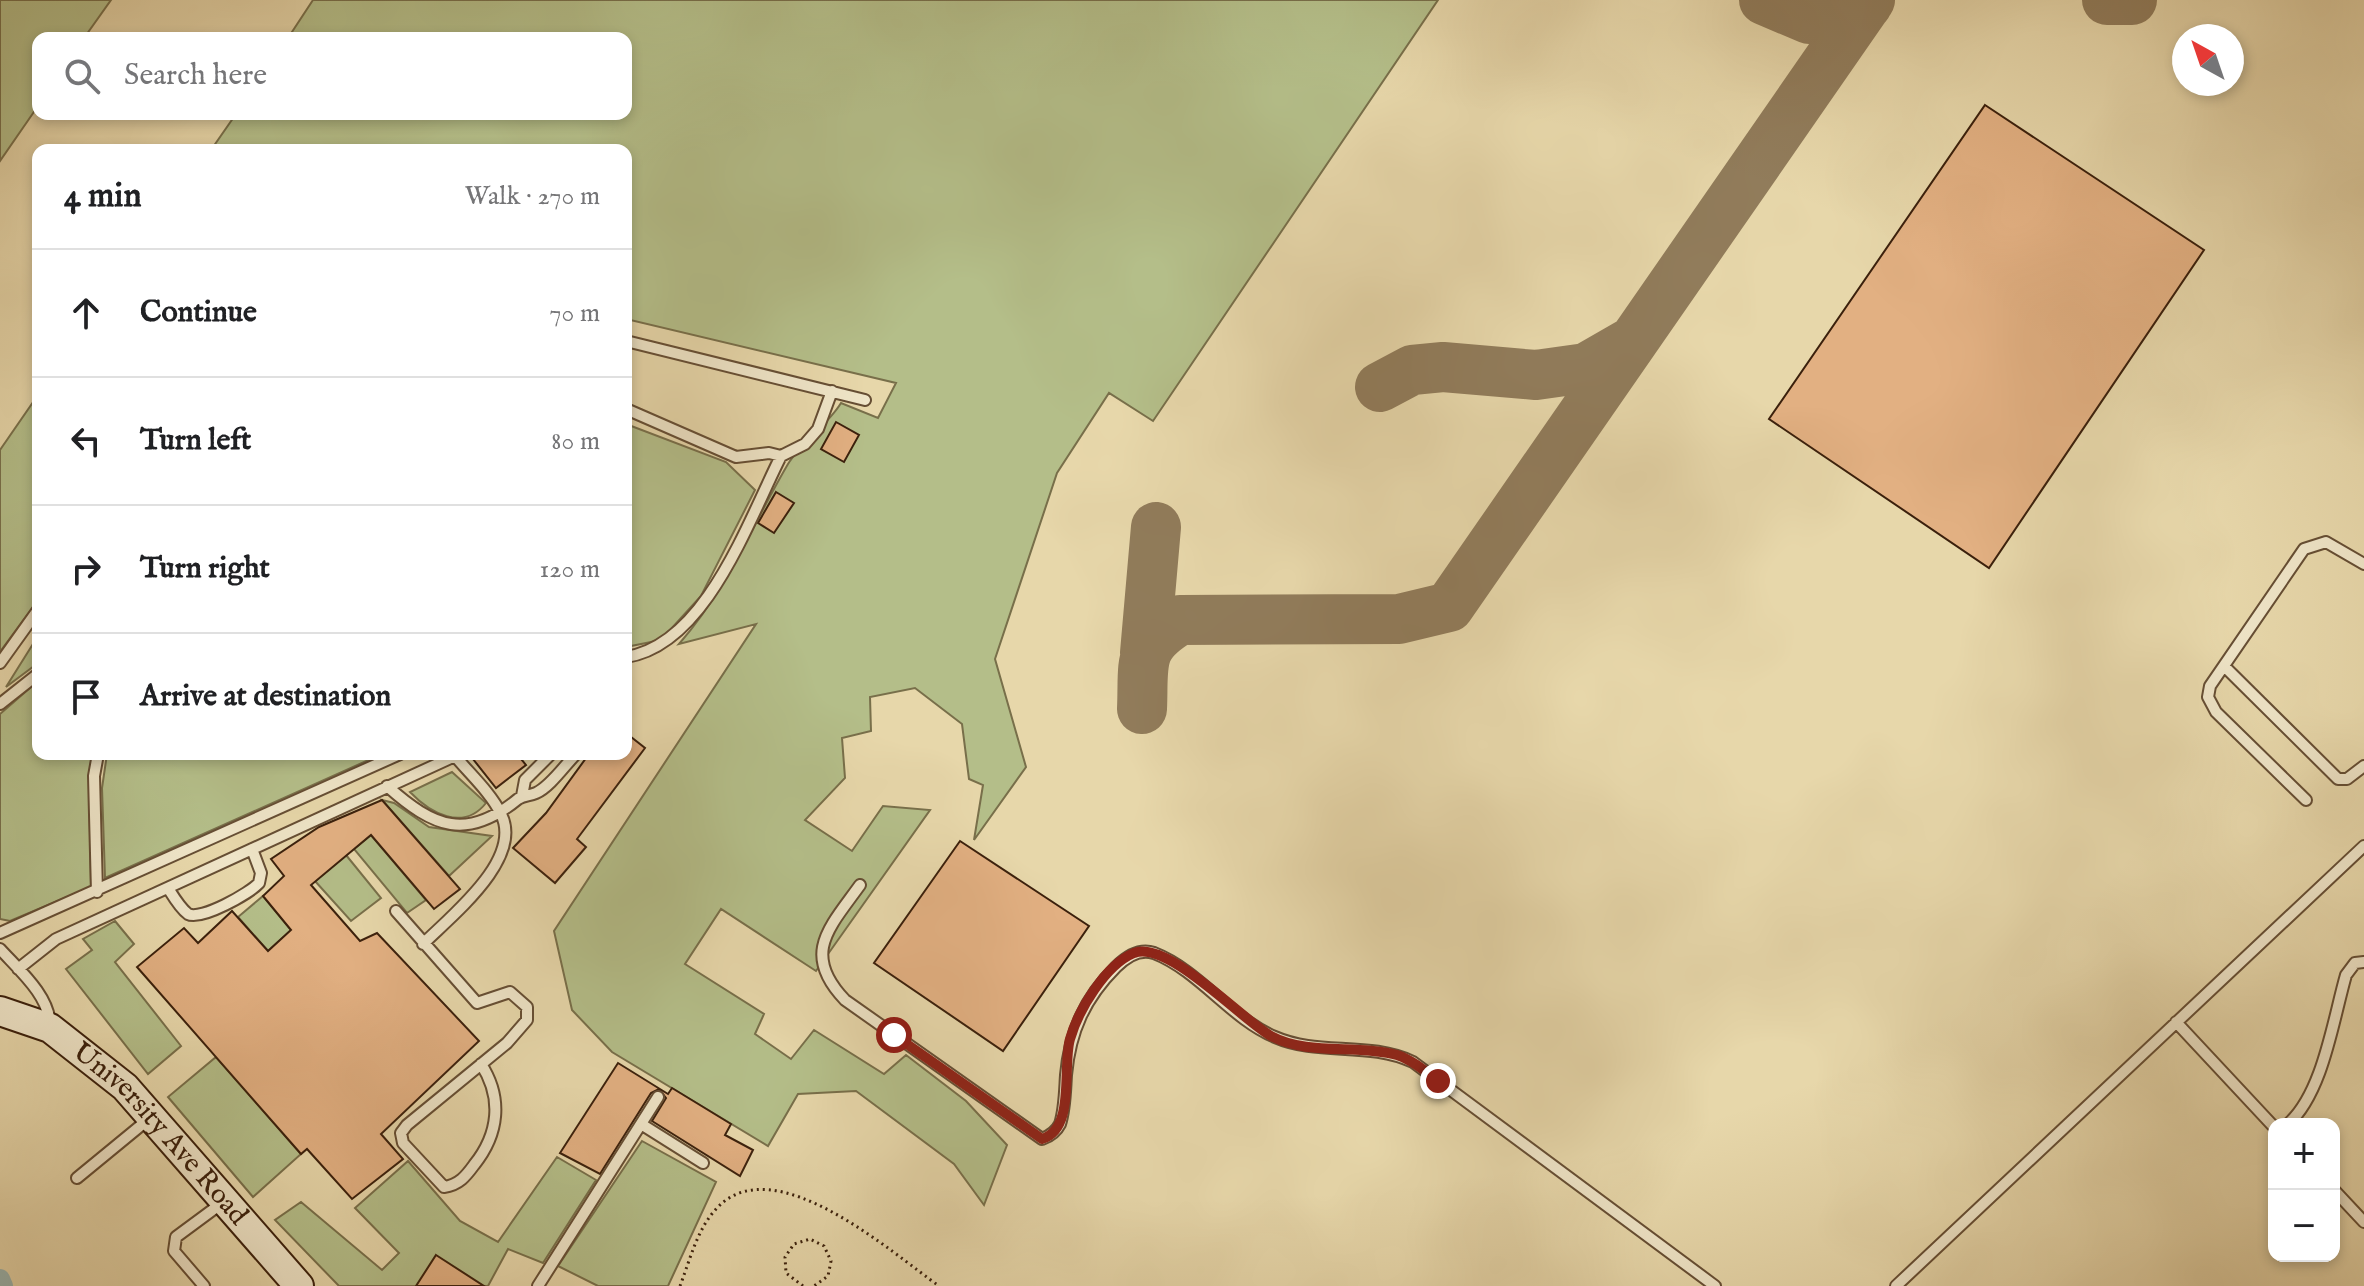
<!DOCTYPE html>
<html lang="en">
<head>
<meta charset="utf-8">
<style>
	:root { --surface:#fff; --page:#f2f2f2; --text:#202124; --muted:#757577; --line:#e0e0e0 }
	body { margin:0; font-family:"IM FELL English",serif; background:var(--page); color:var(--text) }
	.controls { position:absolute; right:24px; bottom:24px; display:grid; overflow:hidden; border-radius:16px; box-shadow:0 4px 12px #0003 }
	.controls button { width:72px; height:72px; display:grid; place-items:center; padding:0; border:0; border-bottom:2px solid var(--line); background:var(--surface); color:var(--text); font:40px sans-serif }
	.compass { position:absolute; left:2172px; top:24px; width:72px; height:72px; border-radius:50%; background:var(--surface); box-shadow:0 4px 12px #0003; rotate:320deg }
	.stop { position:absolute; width:24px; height:24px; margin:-18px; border:6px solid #8f2418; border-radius:50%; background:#fff }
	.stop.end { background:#8f2418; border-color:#fff; box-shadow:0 2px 8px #0008 }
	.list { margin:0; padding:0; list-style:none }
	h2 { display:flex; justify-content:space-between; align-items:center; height:104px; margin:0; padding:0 32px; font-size:34px }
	h2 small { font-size:26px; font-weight:400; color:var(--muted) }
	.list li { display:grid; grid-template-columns:52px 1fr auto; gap:24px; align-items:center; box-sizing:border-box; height:128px; padding:0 32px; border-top:2px solid var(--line) }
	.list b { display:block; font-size:30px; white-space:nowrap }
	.list em { font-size:26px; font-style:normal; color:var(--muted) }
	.icon { flex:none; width:44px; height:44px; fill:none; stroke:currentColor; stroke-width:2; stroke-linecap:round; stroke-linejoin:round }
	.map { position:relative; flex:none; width:2364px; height:1286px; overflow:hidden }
	.search { position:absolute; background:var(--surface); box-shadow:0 4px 12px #0003; left:32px; top:32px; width:600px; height:88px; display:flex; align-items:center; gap:20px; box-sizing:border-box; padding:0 28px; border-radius:16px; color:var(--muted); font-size:30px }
	.panel { position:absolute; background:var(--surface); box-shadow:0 4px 12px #0003; left:32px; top:144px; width:600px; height:616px; border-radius:16px }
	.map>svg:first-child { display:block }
</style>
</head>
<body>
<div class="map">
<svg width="2364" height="1286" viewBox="0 0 2364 1286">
	<rect width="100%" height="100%" fill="#e7d7aa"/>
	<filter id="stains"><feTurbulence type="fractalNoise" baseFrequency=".0025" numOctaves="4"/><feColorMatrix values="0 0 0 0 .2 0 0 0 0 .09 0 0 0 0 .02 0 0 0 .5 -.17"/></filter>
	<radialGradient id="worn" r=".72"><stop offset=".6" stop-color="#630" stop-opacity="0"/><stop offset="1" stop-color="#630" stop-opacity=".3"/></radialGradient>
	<path fill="#b4be89" stroke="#786f4a" stroke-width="2" d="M0,0H111L84,38H38V106L0,161Z
		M313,0H1438L1153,421L1109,393L1057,473L995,659L1026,767L974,840L983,785L969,779L962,724L915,688L870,697L871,731L842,738L845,778L805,820L852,851L883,806L930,810L816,971L721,909L685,964L764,1014L755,1034L791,1059L814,1030L884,1074L906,1055L966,1101L1007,1145L984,1205L954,1164L856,1091L798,1094L768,1146L612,1052L572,1010L554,931L756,624L679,644C728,588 751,527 788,464C802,441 827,426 841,403L878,418L896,383L626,319V150H211L236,114H626V38H288Z
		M38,395V600L0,652V450Z
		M626,424L726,462L755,490L701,596L661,640L626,647Z
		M38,636V663L6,687Z
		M38,681V754H92L89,778L91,887L10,921L0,919V714Z
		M107,754H382L105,878L102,788Z
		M452,772L486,803C463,832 430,813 410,792Z
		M382,800L394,803L429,827L492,836L449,876Z
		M371,835L426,900L407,913L354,849Z
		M346,855L381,898L351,921L315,881Z
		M263,896L291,930L268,951L238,917Z
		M115,921L134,944L115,962L181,1046L148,1074L66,969L92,950L83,939Z
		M216,1057L301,1154L253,1197L168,1097Z
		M642,1141L716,1182L668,1286H598L558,1266Z
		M557,1157L596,1180L543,1263L508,1249L488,1286H339L275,1220L301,1202L382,1270L399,1253L355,1208L408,1161L460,1221L498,1242Z"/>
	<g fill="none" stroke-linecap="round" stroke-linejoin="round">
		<path stroke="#9bb7b3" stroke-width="20" d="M0,1279L3,1286"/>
		<path stroke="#917c5b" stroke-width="50" d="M1764,0L1809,19L1867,5
			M2107,0H2132
			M1380,387L1412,370L1443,367L1536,375L1586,368L1633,341
			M1145,653L1156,527
			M1142,709C1144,662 1136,647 1180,620L1399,619L1449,607L1870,0"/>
	</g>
	<path fill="#e2b082" stroke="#3b200c" stroke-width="2" d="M1985,105L2204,250L1989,568L1769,419Z
		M836,422L859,435L844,462L821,449Z
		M776,492L794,503L774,533L758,523Z
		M626,733L645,748L577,839L586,847L555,883L513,848L546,813L589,754H626Z
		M469,754H517L526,765L496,788Z
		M382,800L460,889L434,909L371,835L311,885L360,941L377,933L479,1041L381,1134L403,1159L352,1199L307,1149L301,1154L137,967L184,928L198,943L232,911L268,951L291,930L263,896L284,876L271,859L319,827Z
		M960,841L1089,926L1003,1051L874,963Z
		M618,1063L668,1094L672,1088L731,1124L725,1135L753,1150L740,1176L652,1121L666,1098L659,1089L651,1093L600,1174L560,1153Z
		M436,1255L484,1286H416Z"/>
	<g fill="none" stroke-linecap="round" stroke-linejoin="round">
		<g stroke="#664e34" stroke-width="14">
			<path id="lane" d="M626,341L865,400
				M626,409L736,457L769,453L781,456L805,444L818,429L832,391
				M626,657C706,645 748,521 781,456
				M0,663L38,610
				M2224,666L2338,779H2347L2364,766
				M0,704L38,674
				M387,786C434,828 467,841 518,799C524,795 529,796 536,793C550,787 565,765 576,754
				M522,796L525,780L551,754
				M2306,800L2216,712L2208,697L2210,686L2304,549L2326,542L2364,564
				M860,885C829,928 801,954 845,1000L1042,1139C1050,1136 1056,1132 1060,1124C1065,1109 1065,1090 1066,1075C1070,1031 1085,998 1116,967C1126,957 1139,948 1154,953C1200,971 1230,1018 1275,1037C1318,1056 1369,1041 1413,1062L1715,1286
				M168,888C173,896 180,908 188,914C201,921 250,893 259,883L261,873L252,849
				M97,892L94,776L98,754
				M396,911L477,1003L510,992L527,1007V1020L507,1043L407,1125L401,1133L403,1143L444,1187C459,1185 466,1176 474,1165C499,1134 503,1098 481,1064
				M0,933L400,754
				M0,949C19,970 50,996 50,1026
				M18,969L56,939L455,756C469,773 491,793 501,814C524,859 451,916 423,944
				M2176,1022L2274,1127
				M641,1124L703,1163
				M2288,1124C2323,1093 2333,1020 2346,975L2355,963L2364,962
				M77,1178L150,1118
				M2334,1190L2364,1222
				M204,1286L174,1251L176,1237L222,1203
				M538,1286L658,1097
				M1896,1286L2364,846"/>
		</g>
		<g stroke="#3b200c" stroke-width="32">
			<g id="secondary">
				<path id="s1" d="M0,1011L50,1028L125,1087L299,1286"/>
			</g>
		</g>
		<path stroke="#3b200c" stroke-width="3" stroke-dasharray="2 4" stroke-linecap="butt" d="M680,1286C690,1260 697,1229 717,1208C774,1147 892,1253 939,1286
			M803,1286L786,1273L785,1257L794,1244L810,1239L824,1246L831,1261L828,1276L814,1286"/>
		<use href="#lane" stroke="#efe5c8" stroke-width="10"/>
		<use href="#secondary" stroke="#efe5c8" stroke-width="28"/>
	</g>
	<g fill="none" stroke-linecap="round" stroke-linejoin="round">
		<path stroke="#8f2418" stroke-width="10" d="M894,1035L1042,1139C1076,1129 1062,1066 1070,1039C1078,1011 1105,965 1134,953C1168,940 1241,1019 1271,1036C1308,1056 1357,1044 1397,1055C1412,1060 1425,1071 1438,1081"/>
	</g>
	<g text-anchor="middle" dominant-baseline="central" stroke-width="7" stroke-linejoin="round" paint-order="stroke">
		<g font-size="28" fill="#3b200c" stroke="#efe5c8">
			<text stroke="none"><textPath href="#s1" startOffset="206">University Ave Road</textPath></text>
		</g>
	</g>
	<rect width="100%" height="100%" filter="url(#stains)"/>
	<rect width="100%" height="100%" fill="url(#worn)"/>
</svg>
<div class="controls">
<button>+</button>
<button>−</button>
</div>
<svg class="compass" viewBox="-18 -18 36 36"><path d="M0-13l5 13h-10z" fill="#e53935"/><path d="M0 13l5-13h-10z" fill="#757577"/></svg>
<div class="stop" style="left:894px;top:1035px"></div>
<div class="stop end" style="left:1438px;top:1081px"></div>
<div class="search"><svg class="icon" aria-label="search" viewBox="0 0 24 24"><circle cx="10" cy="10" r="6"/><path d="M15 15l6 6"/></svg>Search here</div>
<section class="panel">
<h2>4 min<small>Walk · 270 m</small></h2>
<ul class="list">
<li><svg class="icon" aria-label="ahead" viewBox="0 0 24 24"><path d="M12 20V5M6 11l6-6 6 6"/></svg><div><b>Continue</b></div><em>70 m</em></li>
<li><svg class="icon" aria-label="left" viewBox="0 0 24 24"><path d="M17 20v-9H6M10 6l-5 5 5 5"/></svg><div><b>Turn left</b></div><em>80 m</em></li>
<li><svg class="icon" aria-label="right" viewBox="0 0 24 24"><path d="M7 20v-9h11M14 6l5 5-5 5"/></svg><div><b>Turn right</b></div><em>120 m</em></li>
<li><svg class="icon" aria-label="arrive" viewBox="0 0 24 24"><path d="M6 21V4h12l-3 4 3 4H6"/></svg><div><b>Arrive at destination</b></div></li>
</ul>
</section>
</div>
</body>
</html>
